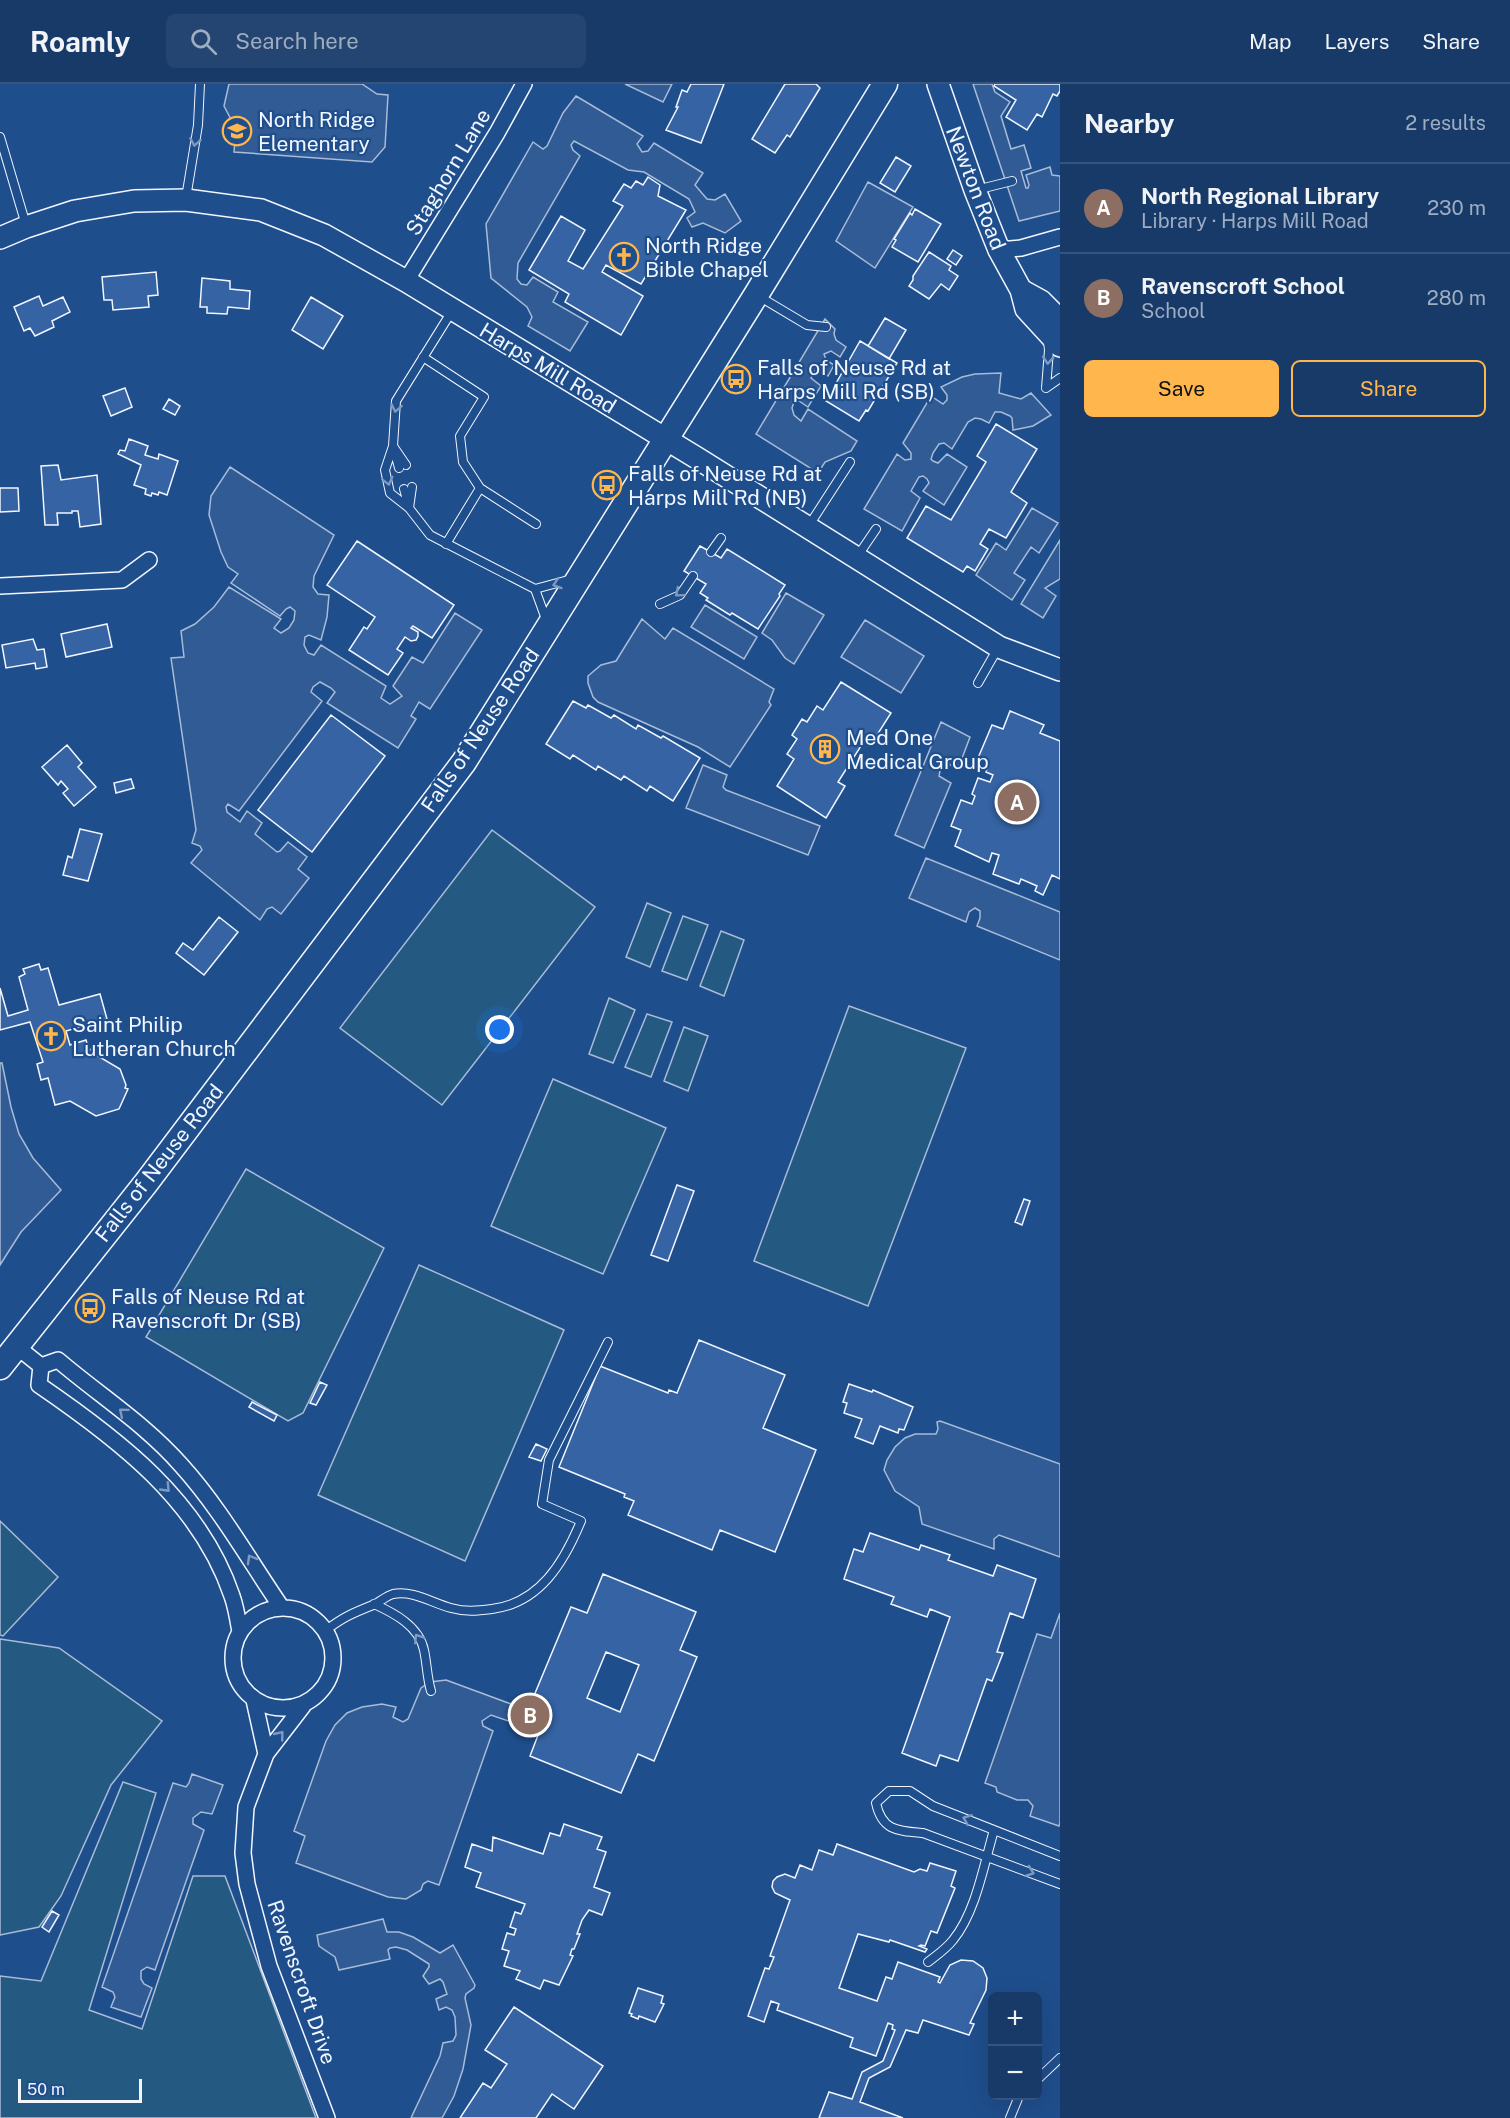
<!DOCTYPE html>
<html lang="en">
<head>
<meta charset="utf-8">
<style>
	:root { --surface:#173a69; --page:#244571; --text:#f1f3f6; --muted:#9eadc0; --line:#36547d; --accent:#ffb74d }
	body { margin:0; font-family:"Public Sans",sans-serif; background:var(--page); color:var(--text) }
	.controls { position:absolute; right:18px; bottom:18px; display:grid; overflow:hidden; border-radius:9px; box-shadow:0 6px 24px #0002 }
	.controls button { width:54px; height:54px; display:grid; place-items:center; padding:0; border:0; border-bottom:2px solid var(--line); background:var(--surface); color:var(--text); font:30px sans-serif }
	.scale { position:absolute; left:18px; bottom:15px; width:124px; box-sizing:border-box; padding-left:6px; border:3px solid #f2f6ff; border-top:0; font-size:16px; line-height:21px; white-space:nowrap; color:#f2f6ff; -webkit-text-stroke:4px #1f4e8c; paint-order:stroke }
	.you { position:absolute; left:500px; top:946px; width:21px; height:21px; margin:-15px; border:4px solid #fff; border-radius:50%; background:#1a73e8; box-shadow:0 0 0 9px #1a73e833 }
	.badge { display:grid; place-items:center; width:39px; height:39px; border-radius:50%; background:var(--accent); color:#fff; font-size:20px; font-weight:700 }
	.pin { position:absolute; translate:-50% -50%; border:3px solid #fff; box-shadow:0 2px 6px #0006 }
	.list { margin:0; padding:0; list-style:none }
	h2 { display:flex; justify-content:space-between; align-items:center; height:78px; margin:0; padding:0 24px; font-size:26px }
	h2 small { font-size:20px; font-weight:400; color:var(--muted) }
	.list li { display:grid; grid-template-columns:39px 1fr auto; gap:18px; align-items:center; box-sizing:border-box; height:90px; padding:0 24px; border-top:2px solid var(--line) }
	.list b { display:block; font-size:22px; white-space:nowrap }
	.list p { margin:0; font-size:20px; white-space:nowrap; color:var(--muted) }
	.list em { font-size:20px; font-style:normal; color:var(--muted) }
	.actions { display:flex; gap:12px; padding:18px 24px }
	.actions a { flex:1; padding:14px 0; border:2px solid var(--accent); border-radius:9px; text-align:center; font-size:21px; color:var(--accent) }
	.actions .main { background:var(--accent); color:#111 }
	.icon { flex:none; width:33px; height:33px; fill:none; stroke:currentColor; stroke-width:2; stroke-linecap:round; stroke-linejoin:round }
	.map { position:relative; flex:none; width:1060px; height:2034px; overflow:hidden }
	header { display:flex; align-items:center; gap:36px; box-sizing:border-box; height:84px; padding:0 30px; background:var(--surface); border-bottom:2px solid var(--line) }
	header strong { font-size:28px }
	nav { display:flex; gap:33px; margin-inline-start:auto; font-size:21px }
	.search { width:420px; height:54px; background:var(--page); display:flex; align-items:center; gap:15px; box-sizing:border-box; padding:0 21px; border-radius:9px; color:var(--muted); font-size:22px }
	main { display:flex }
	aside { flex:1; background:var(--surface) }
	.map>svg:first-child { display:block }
</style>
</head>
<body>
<header>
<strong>Roamly</strong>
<div class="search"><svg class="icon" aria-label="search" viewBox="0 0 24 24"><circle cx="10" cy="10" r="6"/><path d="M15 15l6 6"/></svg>Search here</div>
<nav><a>Map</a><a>Layers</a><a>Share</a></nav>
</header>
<main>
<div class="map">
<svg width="1060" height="2034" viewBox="0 0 1060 2034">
	<rect width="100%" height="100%" fill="#1f4e8c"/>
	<path fill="#245a82" stroke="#a8bbd7" stroke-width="1.5" d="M492,746L595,823L442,1021L340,944Z
		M647,819L671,829L650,883L626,873Z
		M683,832L708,841L687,896L662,887Z
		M721,847L744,856L724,912L700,902Z
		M609,914L635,926L613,979L589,970Z
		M849,922L966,964L868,1222L754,1177Z
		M647,930L672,938L651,993L625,983Z
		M684,943L708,952L688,1007L664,997Z
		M553,995L666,1044L603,1190L491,1142Z
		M246,1085L384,1164L303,1329L288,1337L146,1253Z
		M419,1181L564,1246L465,1477L318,1411Z
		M0,1437L58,1493L3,1552L0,1551Z
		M0,1555L59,1564L162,1637L111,1701L61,1812L39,1843L0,1851Z
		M123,1698L156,1709L89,1926L142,1945L193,1792H225L316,2034H0V1892L41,1897Z"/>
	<path fill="#305b95" stroke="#a8bbd7" stroke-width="1.5" d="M229,0H362L377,10L388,11L385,63L372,78L234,68L236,45L224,22Z
		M625,0H672L663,18Z
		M973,0H992L995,8L1010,18L1001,32L1011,65L1024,61L1031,84L1021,87L1026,104H1028L1029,101L1026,91L1050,83L1052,91L1060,92V127L1019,137Z
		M576,12L643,52L637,60L642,68L648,67L654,59L703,89L695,101L707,115L715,116L725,110L741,137L725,149L703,139L692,143L687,134L695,128L689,115L644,88L628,86L574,57L571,61L573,66L580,72L518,179L517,195L521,200L527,201L533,193L558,208L553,218L588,238L570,267L528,242L532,233L527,223L491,194L486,140L533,58L543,65L547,62L563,29Z
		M868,98L913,123L875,184L836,157Z
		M825,235L835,245L834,250L836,256L846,263L840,273L831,267L824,270L826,276L834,281L828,292L819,286L815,287L811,294L821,302L808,323L799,317L794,318L792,324L794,331L801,337L808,325L857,357L851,367L825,378L818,389L756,350Z
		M1001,289L999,309L1021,315L1031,309L1051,331L1033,342L1013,346L1012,334L1010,332L1001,328H995L989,339L981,335L975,334L968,338L952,365L944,359L939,360L933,369L931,375L933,377L938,379L947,370L967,383L944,421L923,407L929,399L927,395L923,392L919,393L911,407L920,414L902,447L864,425L897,370L905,376L911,375V369L903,359L931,312L943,320L947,316V311L941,303L962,293L975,290Z
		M230,383L334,451L314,492L313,503L318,510L329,511L327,533L321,556L309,551L305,553L304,561L308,569L314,571L321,561L386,602L381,614L390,620L402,612L393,602L412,573L423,579L455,529L482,546L430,625L419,618L411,632L416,635L398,664L327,619L335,608L331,604L320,598L313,603L311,608L322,617L239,727L228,720L226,723L227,728L240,738L247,727L262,739L255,750L277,768L280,767L288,758L307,773L298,785L309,794L281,830L272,823L267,825L260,836L191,779L202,766L200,762L192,759L196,746L171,574L184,573L181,547L195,540L214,523L229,503L281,535L274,544L281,549L289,544L294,536L295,527L290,523L286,525L280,532L231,499L238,490L228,483L221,468L209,431L211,412Z
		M1032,424L1058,439L1039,469L1031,463L1014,489L1025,496L1012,516L976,491L996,459L1006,466Z
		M1060,456V495L1045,504L1056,512L1043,534L1021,520Z
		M786,509L824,531L794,580L785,574L772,556L762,549Z
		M705,521L757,553L744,575L691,543Z
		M642,535L665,555L673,544L774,605L769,618L771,621L730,683L698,663L598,618L593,613L588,599V592L601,581L616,577Z
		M865,536L924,572L901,609L841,573Z
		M941,638L970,653L958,685L947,679L943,680L940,687L939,692L951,699L924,764L895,751Z
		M703,681L727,691L723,703L726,706L820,742L808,771L686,724Z
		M926,774L1060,828V876L977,842L980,834V827L975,824L969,828L966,838L909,814Z
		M2,979L11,1023L19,1050L33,1074L61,1106L21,1148L0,1181V979Z
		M940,1337L1060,1380V1473L999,1451L994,1455V1465L922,1440L919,1423L895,1407L884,1386L887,1376L895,1363L905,1354L915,1350H936L938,1345L937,1338Z
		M1060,1529V1739L1059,1742L1030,1732L1033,1722L1028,1716H1017L997,1708L996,1703L985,1699L1037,1550L1051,1554Z
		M446,1596L522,1624L517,1640L491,1631L482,1637L483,1642L493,1647L439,1801L428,1797L423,1800L421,1806L406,1815L388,1813L296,1779L305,1752L294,1747L326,1657L335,1641L347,1629L362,1623L382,1620L396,1623L393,1633L403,1638L408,1635L421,1604L430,1598Z
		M192,1690L223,1701L212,1730L201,1728L193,1734V1740L204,1746L155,1886L147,1883L141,1887V1895L144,1900L152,1904L141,1933L111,1923L115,1913L113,1908L102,1903L173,1699L186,1703L189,1699Z
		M383,1835L387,1848H399L413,1853L440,1869L453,1861L475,1901L474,1904L466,1910L465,1914L471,1941L463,1985L454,2012L442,2034H411L440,1972L443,1959L453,1957L456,1951L455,1933L452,1926L446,1923L439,1926L436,1915L447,1910L443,1898L440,1895L429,1900L423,1892L429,1883V1880L407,1866L396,1863L390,1864L388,1866L390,1875L339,1886L335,1873L319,1862L317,1851Z"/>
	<path fill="#3563a3" stroke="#f2f6ff" stroke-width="1.5" fill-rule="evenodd" d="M691,0H724L701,59L666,46L678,23H676L682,6L687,8Z
		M785,0H816L820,4L790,53L787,51L775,69L752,55Z
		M995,0H1060V7L1057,12L1053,10L1042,33L1037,30L1027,46L1006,33L1016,16L994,2Z
		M896,73L911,82L895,108L880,99Z
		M648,93L660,101L658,112L686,126L641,200L606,181L602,188L643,212L621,251L565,218L569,210L529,186L561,132L585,146L568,177L583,185L623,122L613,117L624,100L631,104L636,97L643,101Z
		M915,125L941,140L918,178L892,163L896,156L894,155L910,129L912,131Z
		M953,166L962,172L956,181L947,175Z
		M929,168L951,182L949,186L958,192L949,206L941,200L929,215L909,202L913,196V192Z
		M156,188L158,211L148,212L149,223L113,226L112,216H104L102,193Z
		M202,194L230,197V205L250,207L249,225L228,223L227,230L207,229V223H200Z
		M39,212L43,222L63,213L70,228L52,237L54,243L35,252L30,244L24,247L14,223Z
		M311,213L343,232L323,265L292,246Z
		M885,234L906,246L889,275L868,262Z
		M860,257L897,279L868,327L866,326L859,337L826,317Z
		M125,304L132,323L111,332L103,312Z
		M169,315L180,322L175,331L163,325Z
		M996,340L1037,365L1011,408L1027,419L1006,454L989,445L980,460L988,465L975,487L967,482L963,488L907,454L926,422L951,436L986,378L977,372Z
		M129,355L148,362L145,371L158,375L159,370L178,377L167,411L159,408L158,411L152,409L151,412L145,410L146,405L134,401L141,381L118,370L120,366L125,367Z
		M58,381L61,396L97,391L101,440L80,443L78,427H72V429H57L58,441H45L41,382Z
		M0,404H18L19,427L0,428Z
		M357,457L454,521L432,554L413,542L411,544L418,548V552L416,556L411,557L405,553L397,565L403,569L388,591L349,566L364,543L367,545L375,533L327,501Z
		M700,462L721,474L727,465L785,501L779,510L780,512L758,545L732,529L730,531L706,516L708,514L700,509L706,500L684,487Z
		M107,540L112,563L66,573L61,550Z
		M33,555L37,566L44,565L47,583L36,585L35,579L6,584L2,561Z
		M841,598L891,629L872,659L866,654L838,698L845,702L826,734L777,702L794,675L787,670L797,655L792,651L802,635L807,638L817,622L823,626Z
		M573,617L586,624L588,621L611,634L614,631L636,645L638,641L661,654L663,652L700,674L673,717L650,702L647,707L624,692L621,696L598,682L596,686L573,671L570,675L546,660Z
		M1010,627L1044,641L1040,649L1060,657V795L1052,791L1043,811L1035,807L1037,802L1021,795L1019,800L993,790L999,771L992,769L989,778L955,762L961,746L951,742L961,716L972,720L975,712L972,710L978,694L990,698L993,691L986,688L989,679L978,674L992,641L1003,645Z
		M331,631L385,672L312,768L258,726Z
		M67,661L82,679L78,683L96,703L74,722L63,709L68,705L61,697L58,701L42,683Z
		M131,695L134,704L116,709L114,699Z
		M80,745L102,750L88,797L63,791L68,772L72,774Z
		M219,833L238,848L204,891L176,869L183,859L193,866Z
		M39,880L41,886L48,884L59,921L100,910L107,935L66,947L70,961L86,956L89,966L92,965L96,971L120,985L126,1001L125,1004L128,1005L119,1025L96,1032L70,1017L55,1021L48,994L41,996L37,980L43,978L30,938L0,946V904L8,932L28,926L19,893L25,890L23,885Z
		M677,1101L694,1107L668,1177L651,1171Z
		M1024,1115L1030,1117L1022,1141L1015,1138Z
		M699,1256L785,1291L763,1344L816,1366L775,1468L720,1446L712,1466L628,1431L634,1417L624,1413L625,1410L559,1383L600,1282L668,1309L669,1306L677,1309Z
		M320,1298L327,1301L316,1321L310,1319Z
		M849,1300L872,1308L873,1306L913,1323L904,1346L899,1345L898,1349L880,1342L873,1360L855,1353L862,1335L844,1329L847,1319L843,1318Z
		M252,1318L277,1331L274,1337L249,1323Z
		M536,1360L547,1365L541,1377L529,1373Z
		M870,1449L919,1466L921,1461L950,1471L948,1476L993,1492L997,1481L1036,1495L1023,1534L1010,1529L997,1568L1003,1569L992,1597L987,1595L958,1677L940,1671L936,1682L902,1669L950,1533L930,1525L927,1533L891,1520L894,1513L844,1495L854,1465L863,1468Z
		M603,1490L696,1528L680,1566L697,1573L654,1677L638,1670L621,1709L530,1672L545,1633L528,1626L571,1523L587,1529ZM606,1568L639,1581L620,1628L587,1614Z
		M564,1740L602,1753L597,1765L606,1768L594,1803L610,1809L602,1831L589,1826L582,1836L577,1850H580L574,1865H572L570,1871L573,1872L559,1901L544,1896L540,1905L516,1895L520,1887L504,1882L509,1867L502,1865L507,1849L514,1851L516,1845L510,1843L515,1828L521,1830L525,1820L476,1803L481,1789L465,1783L472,1760L492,1767L493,1753L543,1770L550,1749L560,1752Z
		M837,1760L914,1788L920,1785L927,1787L930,1779L956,1787L951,1802L955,1804L937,1849L931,1847L925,1862L921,1861L919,1862L927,1865L925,1868L890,1856L889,1858L858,1850L839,1904L877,1917L886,1893L892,1895L898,1878L940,1893L938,1898L940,1899L950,1881L961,1876L973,1877L983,1884L987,1894L986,1906L970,1939L974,1940L969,1951L923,1936L918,1949L906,1946L890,1983L869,1994L860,2018L903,2034H819L829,2008L852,2015L862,1988L883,1977L895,1946L892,1945L893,1941L888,1939L876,1972L850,1963L853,1954L777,1926L779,1920L771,1917L764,1938L748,1932L765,1884L769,1885L774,1873L770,1872L790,1816L775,1809L772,1803L773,1797L777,1793L785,1790L795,1794L800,1781L812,1786L819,1766L833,1771Z
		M52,1827L59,1831L49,1848L42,1843Z
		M638,1904L663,1912L661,1919L664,1920L655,1938L639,1932L638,1935L631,1932L632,1930L629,1929Z
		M514,1923L603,1982L574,2025L552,2010L536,2034H460L483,1999L491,2004L507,1980L485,1966Z"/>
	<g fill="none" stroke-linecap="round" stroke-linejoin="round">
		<g stroke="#f2f6ff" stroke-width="10">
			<path id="lane" d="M0,53L26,141
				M976,106L1012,97
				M186,114L198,41L200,0
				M760,213L807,241L826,243
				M423,273L484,313L460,352L463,378L480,404L536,440
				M1046,304L1049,266L1048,258
				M1046,304L1060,294
				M393,362L385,386L390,409L409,424
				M395,369L399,384
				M406,381L393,362L396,317L452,227
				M412,403L409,424L430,451L535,505L572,495
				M404,405L408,420
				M808,443L850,378
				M446,460L480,404
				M711,468L721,454
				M857,473L876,445
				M535,505L547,538
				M660,520L680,511L693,492
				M978,599L998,564
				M374,1520C394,1529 419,1542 424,1566C427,1580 427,1594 431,1607
				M325,1547C343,1533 353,1529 373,1521C380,1518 386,1512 393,1510C413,1506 432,1519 451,1524C465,1528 477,1527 492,1525C540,1519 564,1478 581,1437L542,1420L549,1376L608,1258
				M1060,1772L933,1722L910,1707H889L876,1719C882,1747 898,1747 923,1749L1060,1800
				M928,1878C937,1871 946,1865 953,1856C976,1828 984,1780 994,1746
				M1038,1995L1060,1974
				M1010,2034L1019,2012"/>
		</g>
		<g stroke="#f2f6ff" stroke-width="18">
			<path id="street" d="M999,166L1021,164L1060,153
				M406,197L497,49L524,0
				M0,502L122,496L149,476
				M16,1262L41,1282
				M41,1282L58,1276C99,1311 145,1340 181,1381C220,1424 249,1476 282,1524
				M41,1282L39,1301C118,1355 200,1417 232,1512C236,1523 238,1536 240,1548
				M233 1574a50 50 0 1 1 100 0a50 50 0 1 1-100 0Z
				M254,1616L266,1670L303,1622
				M266,1670L246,1723L243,1769L247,1800L269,1882L327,2034"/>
		</g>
		<g stroke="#f2f6ff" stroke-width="24">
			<path id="secondary" d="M938,0L975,106L999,166L1021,206L1026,225L1060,262
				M0,154L26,143L75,127L134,117L186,116L261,126L324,151L406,197L697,374L999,563L1060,586
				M1021,206L1041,217L1060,236"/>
		</g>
		<g stroke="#f2f6ff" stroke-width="27">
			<path id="primary" d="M0,1283L146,1099L464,678L756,211L885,0"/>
		</g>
		<use href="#lane" stroke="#1f4e8c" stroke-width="8"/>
		<use href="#street" stroke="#1f4e8c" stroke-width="15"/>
		<use href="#secondary" stroke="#1f4e8c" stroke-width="21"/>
		<use href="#primary" stroke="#1f4e8c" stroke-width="24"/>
	</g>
	<defs><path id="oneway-chevron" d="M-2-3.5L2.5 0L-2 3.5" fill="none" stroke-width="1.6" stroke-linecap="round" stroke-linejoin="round" transform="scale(1.5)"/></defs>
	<g stroke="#7e9ac0">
		<use href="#oneway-chevron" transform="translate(195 58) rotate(100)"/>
		<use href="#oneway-chevron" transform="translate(1048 276) rotate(94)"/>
		<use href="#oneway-chevron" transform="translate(396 324) rotate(101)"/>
		<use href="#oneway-chevron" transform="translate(388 397) rotate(76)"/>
		<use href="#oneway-chevron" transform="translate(557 500) rotate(162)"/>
		<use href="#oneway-chevron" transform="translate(679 509) rotate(140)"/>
		<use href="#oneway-chevron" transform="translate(123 1328) rotate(-140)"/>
		<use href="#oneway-chevron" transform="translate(166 1404) rotate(46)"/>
		<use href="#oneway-chevron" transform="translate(251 1475) rotate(-120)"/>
		<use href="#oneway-chevron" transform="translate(418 1554) rotate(-123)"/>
		<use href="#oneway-chevron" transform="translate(280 1651) rotate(-51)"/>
		<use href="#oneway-chevron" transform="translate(967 1735) rotate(-158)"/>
		<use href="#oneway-chevron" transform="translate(1030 1788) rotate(20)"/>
	</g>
	<defs>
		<g id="school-ring" transform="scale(1.5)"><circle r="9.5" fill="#1f4e8c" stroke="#ffb74d" stroke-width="1.5"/><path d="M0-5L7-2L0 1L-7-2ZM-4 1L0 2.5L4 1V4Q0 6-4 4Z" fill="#ffb74d"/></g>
		<g id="church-ring" transform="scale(1.5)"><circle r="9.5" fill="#1f4e8c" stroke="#ffb74d" stroke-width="1.5"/><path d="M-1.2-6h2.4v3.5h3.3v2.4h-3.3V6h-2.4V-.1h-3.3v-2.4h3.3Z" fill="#ffb74d"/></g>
		<g id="bus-ring" transform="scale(1.5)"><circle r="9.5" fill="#1f4e8c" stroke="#ffb74d" stroke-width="1.5"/><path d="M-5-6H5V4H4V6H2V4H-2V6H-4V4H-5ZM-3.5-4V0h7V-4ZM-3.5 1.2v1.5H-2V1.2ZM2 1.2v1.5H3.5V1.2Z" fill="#ffb74d"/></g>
		<g id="building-ring" transform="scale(1.5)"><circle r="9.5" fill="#1f4e8c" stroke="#ffb74d" stroke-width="1.5"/><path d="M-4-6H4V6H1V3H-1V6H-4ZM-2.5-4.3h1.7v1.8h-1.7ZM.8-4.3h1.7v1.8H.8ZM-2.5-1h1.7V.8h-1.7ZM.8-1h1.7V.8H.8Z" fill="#ffb74d"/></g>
	</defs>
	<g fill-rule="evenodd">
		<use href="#school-ring" x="237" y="47"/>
		<use href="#church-ring" x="624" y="173"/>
		<use href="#bus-ring" x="736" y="295"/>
		<use href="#bus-ring" x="607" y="401"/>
		<use href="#building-ring" x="825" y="665"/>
		<use href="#church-ring" x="51" y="952"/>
		<use href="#bus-ring" x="90" y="1224"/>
	</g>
	<g text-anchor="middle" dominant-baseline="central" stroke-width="4.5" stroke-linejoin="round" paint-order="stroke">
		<g font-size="21" fill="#f2f6ff" stroke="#1f4e8c" text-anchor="start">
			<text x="258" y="35">North Ridge<tspan x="258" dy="24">Elementary</tspan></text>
			<text x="645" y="161">North Ridge<tspan x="645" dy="24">Bible Chapel</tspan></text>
			<text x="757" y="283">Falls of Neuse Rd at<tspan x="757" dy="24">Harps Mill Rd (SB)</tspan></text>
			<text x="628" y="389">Falls of Neuse Rd at<tspan x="628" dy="24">Harps Mill Rd (NB)</tspan></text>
			<text x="846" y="653">Med One<tspan x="846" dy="24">Medical Group</tspan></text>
			<text x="72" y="940">Saint Philip<tspan x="72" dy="24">Lutheran Church</tspan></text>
			<text x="111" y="1212">Falls of Neuse Rd at<tspan x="111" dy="24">Ravenscroft Dr (SB)</tspan></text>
		</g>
		<g font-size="21" fill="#f2f6ff" stroke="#1f4e8c">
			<text transform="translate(448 88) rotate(-59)">Staghorn Lane</text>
			<text transform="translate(976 104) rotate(69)">Newton Road</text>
			<text transform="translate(548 284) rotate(31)">Harps Mill Road</text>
			<text transform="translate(480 646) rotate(-56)">Falls of Neuse Road</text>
			<text transform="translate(159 1079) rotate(-52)">Falls of Neuse Road</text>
			<text transform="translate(302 1898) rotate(71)">Ravenscroft Drive</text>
		</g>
	</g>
</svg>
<div class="controls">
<button>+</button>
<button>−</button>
</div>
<div class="scale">50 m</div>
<div class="you"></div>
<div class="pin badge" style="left:1017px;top:718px;background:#8d6e63">A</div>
<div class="pin badge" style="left:530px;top:1631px;background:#8d6e63">B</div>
</div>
<aside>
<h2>Nearby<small>2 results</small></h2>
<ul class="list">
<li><span class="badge" style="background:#8d6e63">A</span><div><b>North Regional Library</b><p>Library · Harps Mill Road</p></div><em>230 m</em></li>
<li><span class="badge" style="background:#8d6e63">B</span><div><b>Ravenscroft School</b><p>School</p></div><em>280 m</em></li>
</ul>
<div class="actions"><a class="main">Save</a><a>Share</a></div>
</aside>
</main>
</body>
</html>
